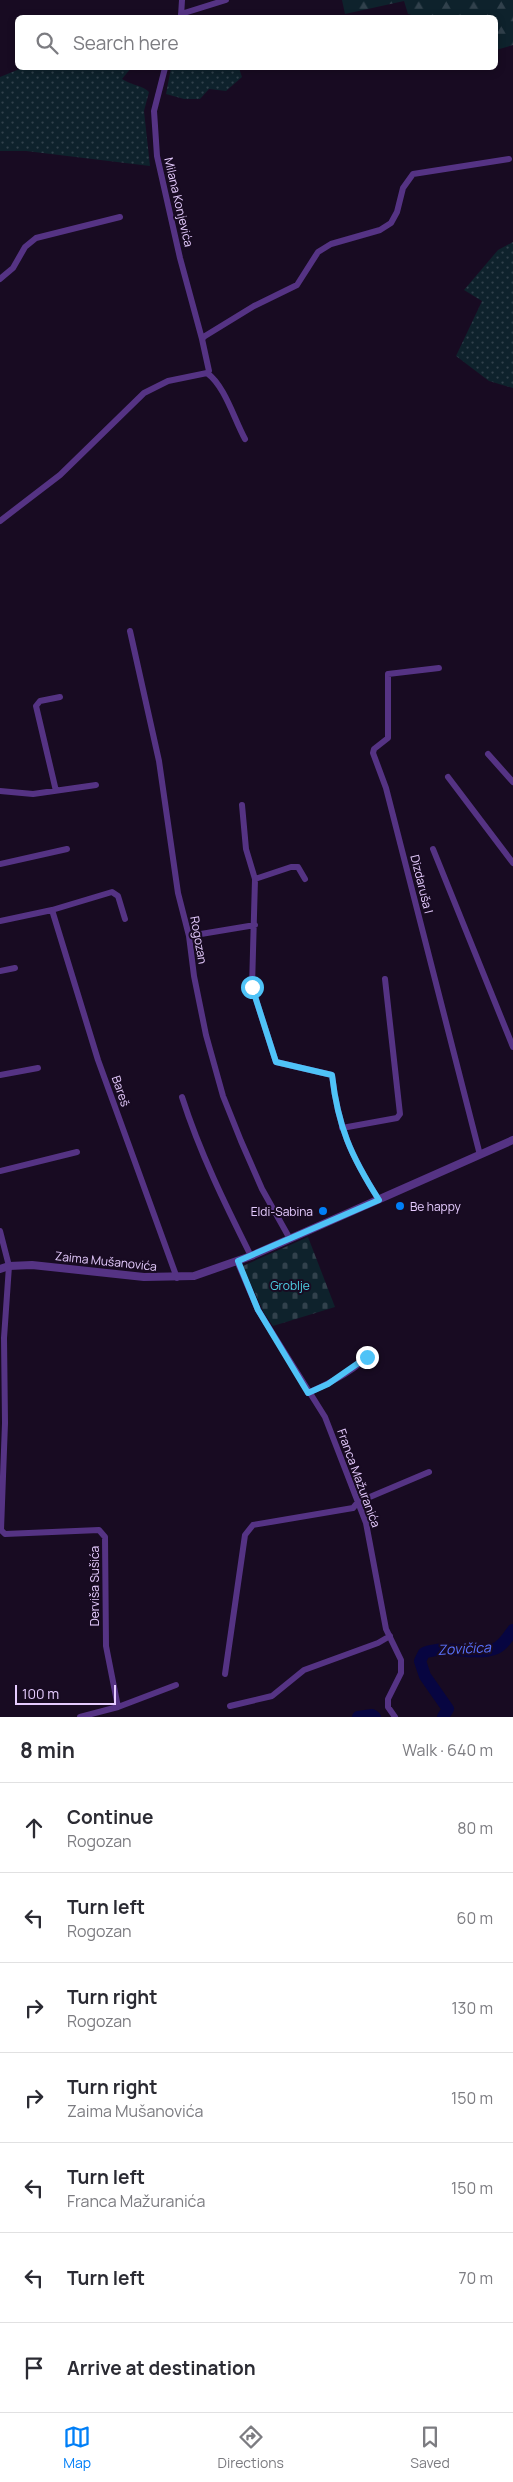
<!DOCTYPE html>
<html lang="en">
<head>
<meta charset="utf-8">
<style>
	:root { --surface:#fff; --page:#f7f7f7; --text:#2b2b33; --muted:#7c7c81; --line:#e1e1e2; --accent:#007ff7 }
	body { margin:0; font-family:Manrope,sans-serif; background:var(--page); color:var(--text) }
	.scale { position:absolute; left:15px; bottom:12px; width:101px; box-sizing:border-box; padding-left:5px; border:2px solid #e6ccff; border-top:0; font-size:14px; line-height:18px; white-space:nowrap; color:#e6ccff; -webkit-text-stroke:4px #180b22; paint-order:stroke }
	.stop { position:absolute; width:15px; height:15px; margin:-11px; border:4px solid #4fc3f7; border-radius:50%; background:#fff }
	.stop.end { background:#4fc3f7; border-color:#fff; box-shadow:0 1px 5px #0008 }
	.list { margin:0; padding:0; list-style:none }
	h2 { display:flex; justify-content:space-between; align-items:center; height:65px; margin:0; padding:0 20px; font-size:21px }
	h2 small { font-size:16px; font-weight:400; color:var(--muted) }
	.list li { display:grid; grid-template-columns:32px 1fr auto; gap:15px; align-items:center; box-sizing:border-box; height:90px; padding:0 20px; border-top:1px solid var(--line) }
	.list b { display:block; font-size:19px; white-space:nowrap }
	.list p { margin:0; font-size:16px; white-space:nowrap; color:var(--muted) }
	.list em { font-size:16px; font-style:normal; color:var(--muted) }
	.icon { flex:none; width:28px; height:28px; fill:none; stroke:currentColor; stroke-width:2; stroke-linecap:round; stroke-linejoin:round }
	.map { position:relative; flex:none; width:513px; height:1717px; overflow:hidden }
	.search { position:absolute; background:var(--surface); box-shadow:0 2px 8px #0003; left:15px; right:15px; top:15px; height:55px; display:flex; align-items:center; gap:12px; box-sizing:border-box; padding:0 18px; border-radius:8px; color:var(--muted); font-size:19px }
	.sheet { height:695px; background:var(--surface) }
	nav { display:flex; justify-content:space-around; align-items:center; box-sizing:border-box; height:70px; border-top:1px solid var(--line); background:var(--surface); font-size:14px; color:var(--muted) }
	nav a { display:grid; justify-items:center; gap:2px }
	nav .on { color:var(--accent) }
	.map>svg:first-child { display:block }
</style>
</head>
<body>
<div class="map">
<svg width="513" height="1717" viewBox="0 0 513 1717">
	<defs>
		<pattern id="grass-dots" width="8" height="8" patternUnits="userSpaceOnUse" patternTransform="scale(1.25)"><rect width="8" height="8" fill="#0e222c"/><path d="M2 2h.1M6 6h.1" fill="none" stroke="#31414c" stroke-width="1.8" stroke-linecap="round"/></pattern>
		<pattern id="forest-firs" width="22" height="20" patternUnits="userSpaceOnUse" patternTransform="scale(1.25)"><rect width="22" height="20" fill="#0e222c"/><path d="M5 1l3.5 6h-7zM16 11l3.5 6h-7z" fill="#31414c"/></pattern>
		<pattern id="cemetery-stones" width="16" height="16" patternUnits="userSpaceOnUse" patternTransform="scale(1.25)"><rect width="16" height="16" fill="#0e222c"/><path d="M2 7V4a2 2 0 0 1 4 0v3zM10 15v-3a2 2 0 0 1 4 0v3z" fill="#31414c"/></pattern>
	</defs>
	<rect width="100%" height="100%" fill="#180b22"/>
	<path fill="url(#grass-dots)" d="M22,68H131L122,79C131,85 144,86 149,92L144,111L150,166L26,151H0V77Z
		M171,68H239L242,77L226,91L209,89L200,99H184L166,94Z
		M513,242V388L489,381L456,356L482,301L464,290L498,250Z"/>
	<path fill="url(#forest-firs)" d="M342,0H513V45L496,50V18L419,17L408,14L404,1L345,14Z"/>
	<path fill="url(#cemetery-stones)" d="M308,1237L335,1307L273,1326L264,1313L243,1266Z"/>
	<g fill="none" stroke-linecap="round" stroke-linejoin="round">
		<path stroke="#070541" stroke-width="12" d="M358,1717L372,1715L375,1717
			M443,1717L448,1709L425,1676L420,1661L424,1653C447,1644 474,1656 494,1649C502,1647 508,1637 513,1630"/>
		<path stroke="#553384" stroke-width="6" d="M181,14L226,0
			M181,16L182,0
			M165,68L154,111L157,156L180,258L202,339
			M0,279L13,268L25,247L36,238L120,217
			M207,373C225,386 234,419 245,439
			M0,521L60,475L144,393L168,381L207,373L209,371L202,339L205,336L254,306L297,285L318,252L331,244L380,230L391,223L397,212L403,188L413,174L509,159
			M130,631L159,761L178,893L189,936L194,976L206,1035L223,1096L241,1141L262,1189L290,1239
			M439,668L388,674V738L374,749L373,753L386,788L480,1155
			M488,754L513,782
			M448,777L513,863
			M0,791L33,794L96,785
			M56,791L36,706L40,701L60,697
			M242,805L246,849L255,879L252,987L276,1062L332,1075C338,1127 351,1156 379,1200
			M433,849L513,1047
			M0,864L67,849
			M255,879L291,867H298L305,879
			M52,910L112,892L118,896L125,919
			M0,921L52,910L98,1060L177,1278
			M189,936L255,925
			M0,971L15,968
			M0,1075L38,1068
			M182,1097C200,1153 225,1204 251,1256
			M342,1128L397,1118L400,1114L385,979
			M0,1171L77,1152
			M0,1231L9,1266L4,1338L5,1423L1,1530L5,1534L99,1530L105,1537L106,1646L118,1707
			M237,1261L258,1310L325,1417L366,1523L386,1629L401,1660V1673L388,1699V1707L395,1717
			M308,1393C329,1383 358,1370 372,1351
			M225,1674L245,1535L253,1525L353,1508L358,1502L429,1472
			M230,1706L272,1696L304,1670L378,1643L390,1636
			M80,1717L118,1707L176,1685"/>
		<path stroke="#553384" stroke-width="8" d="M0,1269L9,1266L32,1265L144,1277L194,1276L251,1256L513,1140"/>
	</g>
	<g fill="none" stroke-linecap="round" stroke-linejoin="round">
		<path stroke="#4fc3f7" stroke-width="6" d="M252,987L276,1062L332,1075C338,1127 351,1156 379,1200L238,1261L258,1310L308,1393L328,1384L367,1357"/>
	</g>
	<g fill="#007ff7" stroke="#180b22" stroke-width="2">
		<circle cx="400" cy="1206" r="5"/>
		<circle cx="323" cy="1211" r="5"/>
	</g>
	<g text-anchor="middle" dominant-baseline="central" stroke-width="4" stroke-linejoin="round" paint-order="stroke">
		<g font-size="12" fill="#e6ccff" stroke="#180b22">
			<text transform="translate(179 202) rotate(77)">Milana Konjevića</text>
			<text transform="translate(422 884) rotate(76)">Dizdaruša I</text>
			<text transform="translate(199 940) rotate(80)">Rogozan</text>
			<text transform="translate(121 1091) rotate(71)">Bareš</text>
			<text transform="translate(106 1261) rotate(6)">Zaima Mušanovića</text>
			<text transform="translate(359 1478) rotate(70)">Franca Mažuranića</text>
			<text transform="translate(94 1586) rotate(-90)">Derviša Sušića</text>
		</g>
		<g font-size="12" fill="#e6ccff" stroke="#180b22" text-anchor="start">
			<text x="410" y="1206">Be happy</text>
			<text x="313" y="1211" text-anchor="end">Eldi-Sabina</text>
		</g>
		<g font-size="12" fill="#4fd3e8" stroke="#180b22">
			<text x="290" y="1285">Groblje</text>
		</g>
		<g font-size="14" font-style="italic" fill="#5a73ff" stroke="#180b22">
			<text transform="translate(464 1648) rotate(-3)">Zovičica</text>
		</g>
	</g>
</svg>
<div class="scale">100 m</div>
<div class="stop" style="left:252px;top:987px"></div>
<div class="stop end" style="left:367px;top:1357px"></div>
<div class="search"><svg class="icon" aria-label="search" viewBox="0 0 24 24"><circle cx="10" cy="10" r="6"/><path d="M15 15l6 6"/></svg>Search here</div>
</div>
<section class="sheet">
<h2>8 min<small>Walk · 640 m</small></h2>
<ul class="list">
<li><svg class="icon" aria-label="ahead" viewBox="0 0 24 24"><path d="M12 20V5M6 11l6-6 6 6"/></svg><div><b>Continue</b><p>Rogozan</p></div><em>80 m</em></li>
<li><svg class="icon" aria-label="left" viewBox="0 0 24 24"><path d="M17 20v-9H6M10 6l-5 5 5 5"/></svg><div><b>Turn left</b><p>Rogozan</p></div><em>60 m</em></li>
<li><svg class="icon" aria-label="right" viewBox="0 0 24 24"><path d="M7 20v-9h11M14 6l5 5-5 5"/></svg><div><b>Turn right</b><p>Rogozan</p></div><em>130 m</em></li>
<li><svg class="icon" aria-label="right" viewBox="0 0 24 24"><path d="M7 20v-9h11M14 6l5 5-5 5"/></svg><div><b>Turn right</b><p>Zaima Mušanovića</p></div><em>150 m</em></li>
<li><svg class="icon" aria-label="left" viewBox="0 0 24 24"><path d="M17 20v-9H6M10 6l-5 5 5 5"/></svg><div><b>Turn left</b><p>Franca Mažuranića</p></div><em>150 m</em></li>
<li><svg class="icon" aria-label="left" viewBox="0 0 24 24"><path d="M17 20v-9H6M10 6l-5 5 5 5"/></svg><div><b>Turn left</b></div><em>70 m</em></li>
<li><svg class="icon" aria-label="arrive" viewBox="0 0 24 24"><path d="M6 21V4h12l-3 4 3 4H6"/></svg><div><b>Arrive at destination</b></div></li>
</ul>
</section>
<nav>
<a class="on"><svg class="icon" aria-label="map" viewBox="0 0 24 24"><path d="M3 6l6-2 6 2 6-2v14l-6 2-6-2-6 2zM9 4v14M15 6v14"/></svg>Map</a>
<a><svg class="icon" aria-label="directions" viewBox="0 0 24 24"><path d="M12 3l9 9-9 9-9-9zM9 14v-3h6M13 9l2 2-2 2"/></svg>Directions</a>
<a><svg class="icon" aria-label="saved" viewBox="0 0 24 24"><path d="M7 4h10v16l-5-4-5 4z"/></svg>Saved</a>
</nav>
</body>
</html>
